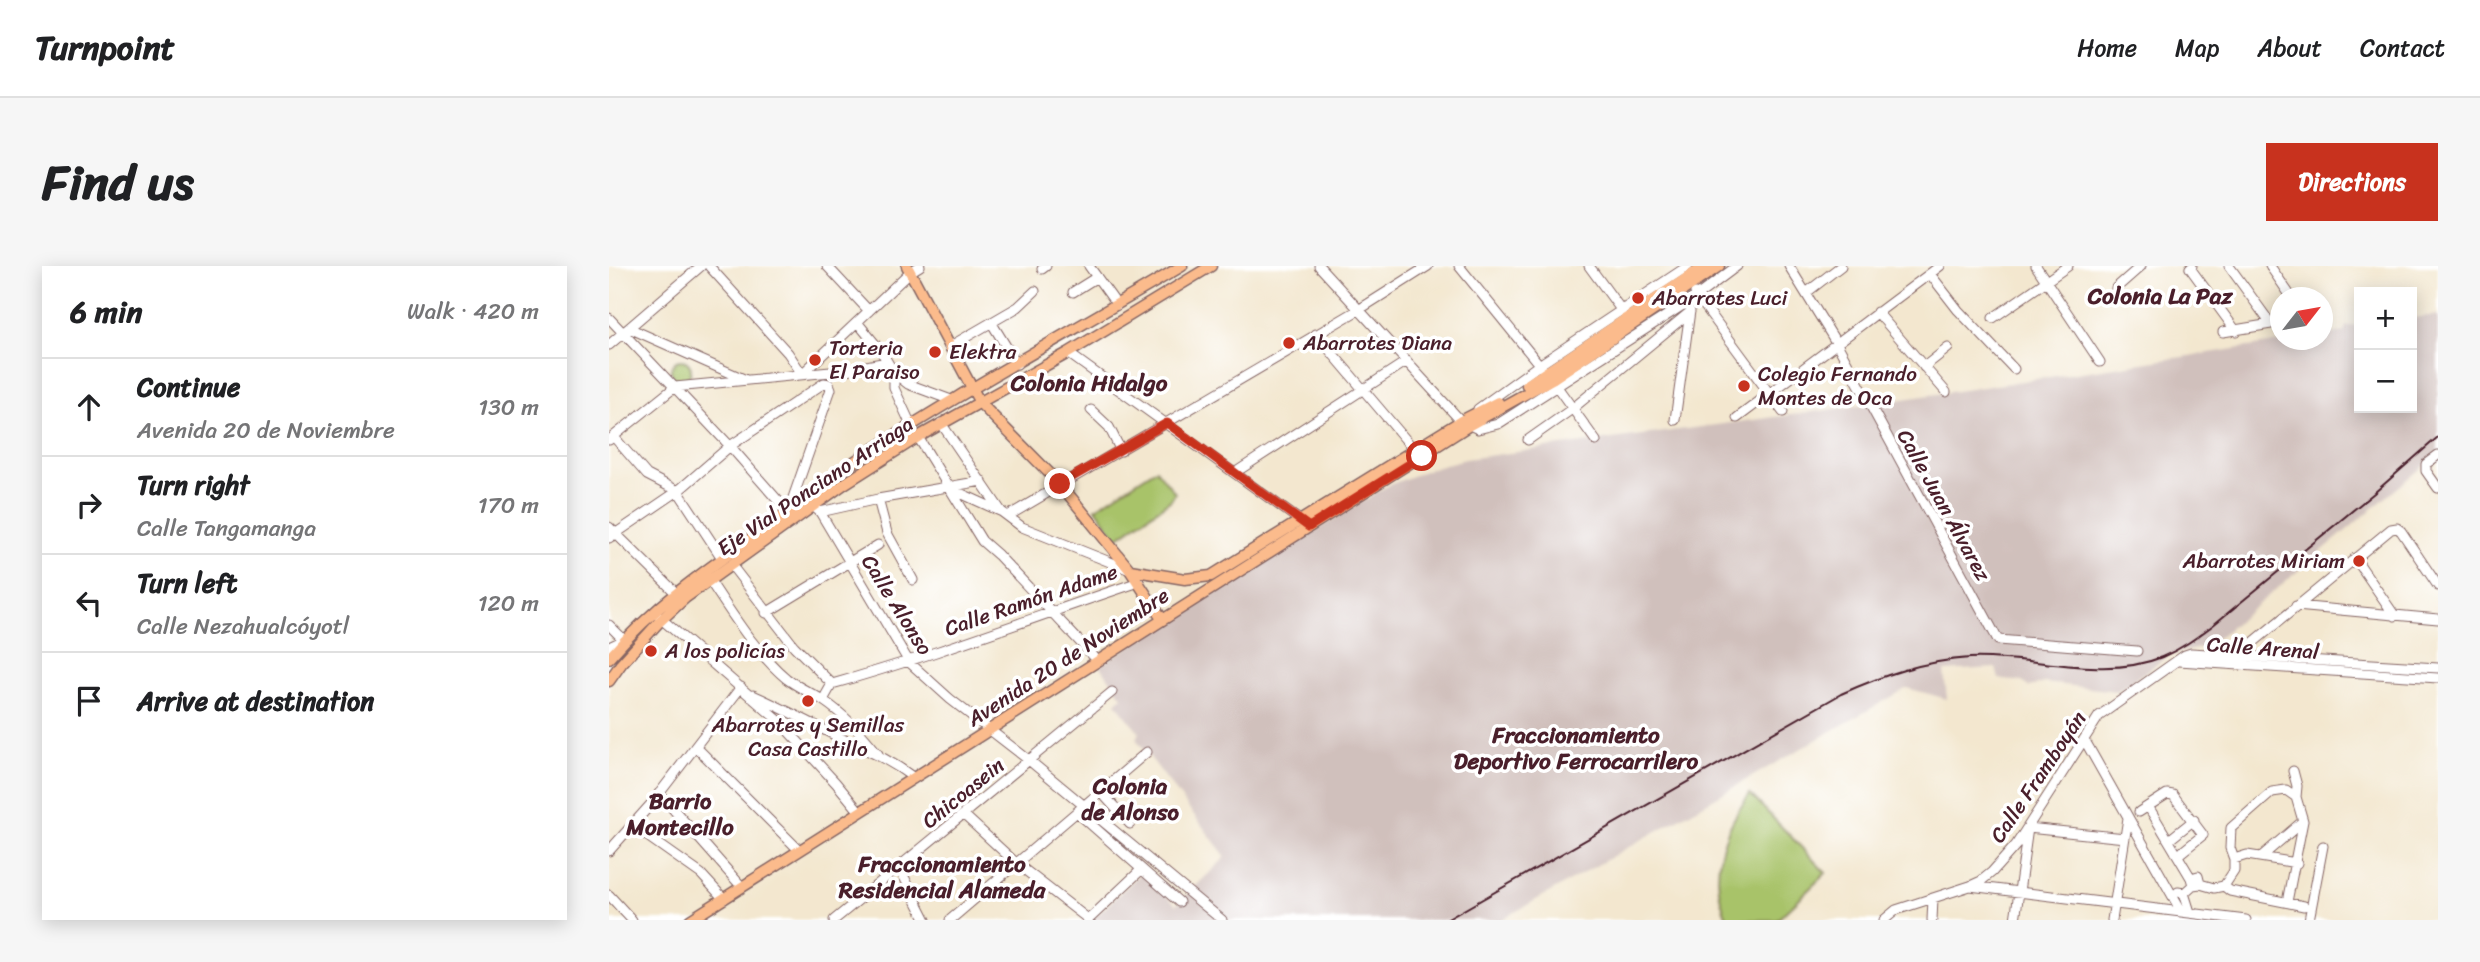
<!DOCTYPE html>
<html lang="en">
<head>
<meta charset="utf-8">
<style>
	:root { --surface:#fff; --page:#f6f6f6; --text:#202124; --muted:#757577; --line:#e0e0e0; --accent:#c8321e }
	body { margin:0; font-family:Sriracha,sans-serif; background:var(--page); color:var(--text) }
	.controls { position:absolute; right:21px; top:21px; display:grid; overflow:hidden; border-radius:0px; box-shadow:0 4px 18px #0003 }
	.controls button { width:63px; height:63px; display:grid; place-items:center; padding:0; border:0; border-bottom:2px solid var(--line); background:var(--surface); color:var(--text); font:35px sans-serif }
	.compass { position:absolute; left:1661px; top:21px; width:63px; height:63px; border-radius:50%; background:var(--surface); box-shadow:0 4px 18px #0003; rotate:59deg }
	.stop { position:absolute; width:21px; height:21px; margin:-16px; border:5px solid #c8321e; border-radius:50%; background:#fff }
	.stop.end { background:#c8321e; border-color:#fff; box-shadow:0 2px 7px #0008 }
	.list { margin:0; padding:0; list-style:none }
	h2 { display:flex; justify-content:space-between; align-items:center; height:91px; margin:0; padding:0 28px; font-size:30px }
	h2 small { font-size:23px; font-weight:400; color:var(--muted) }
	.list li { display:grid; grid-template-columns:46px 1fr auto; gap:21px; align-items:center; box-sizing:border-box; height:98px; padding:0 28px; border-top:2px solid var(--line) }
	.list b { display:block; font-size:26px; white-space:nowrap }
	.list p { margin:0; font-size:23px; white-space:nowrap; color:var(--muted) }
	.list em { font-size:23px; font-style:normal; color:var(--muted) }
	.icon { flex:none; width:38px; height:38px; fill:none; stroke:currentColor; stroke-width:2; stroke-linecap:round; stroke-linejoin:round }
	.map { position:relative; flex:none; width:1829px; height:654px; overflow:hidden; border-radius:0px }
	header { display:flex; align-items:center; gap:42px; box-sizing:border-box; height:98px; padding:0 35px; background:var(--surface); border-bottom:2px solid var(--line) }
	header strong { font-size:33px }
	nav { display:flex; gap:38px; margin-inline-start:auto; font-size:24px }
	.intro { display:flex; align-items:center; justify-content:space-between; box-sizing:border-box; height:168px; padding:0 42px }
	h1 { margin:0; font-size:49px }
	.button { padding:18px 32px; border-radius:0px; background:var(--accent); color:#fff; font-size:24px; font-weight:700 }
	main { display:flex; gap:42px; padding:0 42px }
	aside { flex:1; background:var(--surface); border-radius:0px; box-shadow:0 4px 18px #0003 }
	.map>svg:first-child { display:block }
</style>
</head>
<body>
<header>
<strong>Turnpoint</strong>
<nav><a>Home</a><a>Map</a><a>About</a><a>Contact</a></nav>
</header>
<div class="intro"><h1>Find us</h1><a class="button">Directions</a></div>
<main>
<aside>
<h2>6 min<small>Walk · 420 m</small></h2>
<ul class="list">
<li><svg class="icon" aria-label="ahead" viewBox="0 0 24 24"><path d="M12 20V5M6 11l6-6 6 6"/></svg><div><b>Continue</b><p>Avenida 20 de Noviembre</p></div><em>130 m</em></li>
<li><svg class="icon" aria-label="right" viewBox="0 0 24 24"><path d="M7 20v-9h11M14 6l5 5-5 5"/></svg><div><b>Turn right</b><p>Calle Tangamanga</p></div><em>170 m</em></li>
<li><svg class="icon" aria-label="left" viewBox="0 0 24 24"><path d="M17 20v-9H6M10 6l-5 5 5 5"/></svg><div><b>Turn left</b><p>Calle Nezahualcóyotl</p></div><em>120 m</em></li>
<li><svg class="icon" aria-label="arrive" viewBox="0 0 24 24"><path d="M6 21V4h12l-3 4 3 4H6"/></svg><div><b>Arrive at destination</b></div></li>
</ul>
</aside>
<div class="map">
<svg width="1829" height="654" viewBox="0 0 1829 654">
	<rect width="100%" height="100%" fill="#fff"/>
	<filter id="ink" filterUnits="userSpaceOnUse"><feTurbulence type="fractalNoise" baseFrequency=".0143" numOctaves="2"/><feDisplacementMap in="SourceGraphic" scale="14" xChannelSelector="R" yChannelSelector="G"/><feConvolveMatrix kernelMatrix="1 2 1 2 8 2 1 2 1" color-interpolation-filters="sRGB"/></filter>
	<filter id="wash" filterUnits="userSpaceOnUse"><feTurbulence type="fractalNoise" baseFrequency=".00686" numOctaves="4" result="noise"/><feDisplacementMap in="SourceGraphic" scale="28" xChannelSelector="R" yChannelSelector="G"/><feGaussianBlur stdDeviation="1.57" result="paint"/><feColorMatrix in="noise" values="0 0 0 0 0 0 0 0 0 0 0 0 0 0 0 0 0 1.4 0 .05"/><feComposite in="paint" operator="in"/></filter>
	<g filter="url(#wash)">
		<rect width="100%" height="100%" fill="#f3e7cf"/>
		<path fill="#d0c0bc" d="M1829,49V188L1599,380L1561,389L1508,425L1436,417L1420,421L1413,416L1390,413L1387,402L1335,405L1338,433L1298,422L892,654H483L533,606L567,639L617,591L527,473L530,466L507,437L513,431L491,399L778,220L821,203L856,193L1255,139L1686,74H1714V69L1736,66V61L1750,59V142H1803V52Z"/>
		<path fill="#a8c369" stroke="#79714a" stroke-width="2" d="M62 104a10 10 0 1 1 20 0a10 10 0 1 1-20 0Z
			M547,203L566,227L562,234L508,272L487,242Z
			M1141,528L1217,607L1168,654H1119C1098,610 1113,565 1141,528Z"/>
	</g>
	<g filter="url(#ink)">
		<g fill="none" stroke-linecap="round" stroke-linejoin="round">
			<g stroke="#856564" stroke-width="11">
				<path id="minor" d="M100,0L179,87L193,108L301,6L311,0
					M218,0L260,45
					M480,0L508,39
					M710,0L852,155L869,163L889,158L1088,30L1128,0
					M850,0L933,102
					M980,0L1013,45
					M1180,0L1228,78L1389,374L1528,385
					M1427,0L1491,96
					M1583,0L1581,2L1627,65
					M1661,0L1683,32
					M433,3L437,0
					M1321,8L1349,44L1405,103
					M1507,22L1532,0
					M464,26L488,11
					M1086,27L1174,146
					M1197,27L1232,0
					M1268,46L1337,126
					M0,52L121,180L179,246L222,123L220,118
					M1384,52L1459,0
					M248,56L272,85L285,107L299,118L342,134
					M382,56L408,98
					M20,62L135,113
					M1614,66L1662,58L1620,0
					M707,68L808,187
					M0,79L92,0
					M340,81L409,41L426,25
					M459,87L696,258
					M1315,101L1339,82
					M285,107V122L302,159
					M946,118L987,175
					M869,143L930,99L1079,0
					M482,144L500,161L512,185
					M1128,152L1331,0
					M1066,154L1081,45
					M332,157L392,245
					M5,171L38,209L69,225L113,292
					M309,171L373,275L389,289L488,394
					M0,174L66,121L232,105L278,96
					M919,174L963,143L1081,46
					M1829,189L1817,198V205L1829,222
					M627,206L798,95
					M340,222L393,246L413,261L521,304
					M269,233L278,267L304,314
					M205,241L211,246L300,396L341,433L421,495L613,654
					M211,246L269,233L373,215
					M399,250L751,43L819,0
					M0,261L66,326
					M0,272L69,225L121,180L215,117L220,118
					M1746,292L1786,350
					M123,300L185,380L223,418
					M101,315C123,348 147,387 178,413C190,422 203,427 215,435C236,449 254,469 269,488
					M1687,340L1829,353
					M157,347L269,279
					M49,350L170,455L227,517L251,546
					M0,359L15,374L0,381
					M1629,389L1782,263L1788,262L1792,265L1829,320
					M1570,395L1829,412
					M144,429C176,443 206,460 238,475C264,487 281,494 305,512
					M214,434L223,418C327,389 428,350 530,316
					M1475,473L1572,645
					M87,481L190,584
					M1684,505L1688,520L1687,531
					M492,526L521,558
					M50,527L133,621
					M1539,540L1582,612
					M1530,546L1558,528L1564,529L1594,569L1569,589
					M469,547L570,636
					M355,549L407,597L479,653
					M24,560L92,608L115,633
					M1560,574L1585,554
					M0,585L43,537L132,421
					M1625,593L1638,589L1688,597
					M290,601L317,654
					M1591,618L1605,622L1615,620L1625,605V593L1621,582L1622,562L1663,526L1677,524L1687,531L1694,555L1652,591
					M1361,620L1637,654
					M1615,620L1621,625L1695,640
					M1569,626L1575,627L1581,646
					M1575,627L1584,619L1591,618L1589,610L1582,612L1584,619
					M0,629L23,654
					M1678,636L1694,555
					M225,654L503,426
					M341,654L538,486
					M479,654L533,603
					M1275,654L1287,644L1361,620L1372,615L1383,606L1407,579L1490,450L1576,389L1582,387L1829,402
					M1323,654L1324,633
					M1406,654L1419,562L1516,572
					M1503,654L1519,552
					M1700,654L1714,580"/>
			</g>
			<g stroke="#856564" stroke-width="13">
				<path id="major" d="M298,0L371,137L451,218L521,304L553,353
					M918,119L1096,0
					M521,304L576,313L602,310L852,155L889,136
					M0,392C53,331 112,294 177,248C195,235 212,218 231,205C342,131 459,68 573,0
					M0,415L12,398L50,356L76,332L235,218L309,171L459,87L602,0
					M81,654L859,160L943,113L1110,0"/>
			</g>
			<use href="#minor" stroke="#fff" stroke-width="9"/>
			<use href="#major" stroke="#fbbb8c" stroke-width="10"/>
			<path stroke="#4a1f2b" stroke-width="2" d="M837,654L1232,428C1274,409 1315,395 1361,392C1422,389 1495,415 1553,391C1572,383 1587,372 1603,360L1765,227L1829,171"/>
		</g>
	</g>
	<g fill="none" stroke-linecap="round" stroke-linejoin="round" filter="url(#ink)">
		<path stroke="#c8321e" stroke-width="9" d="M451,218L558,157L700,261L813,190"/>
	</g>
	<g fill="#c8321e" stroke="#fff" stroke-width="2.5">
		<circle cx="1029" cy="32" r="7"/>
		<circle cx="680" cy="77" r="7"/>
		<circle cx="326" cy="86" r="7"/>
		<circle cx="206" cy="94" r="7"/>
		<circle cx="1135" cy="120" r="7"/>
		<circle cx="1750" cy="295" r="7"/>
		<circle cx="42" cy="385" r="7"/>
		<circle cx="199" cy="435" r="7"/>
	</g>
	<g text-anchor="middle" dominant-baseline="central" stroke-width="7" stroke-linejoin="round" paint-order="stroke">
		<g font-size="21" fill="#4a1f2b" stroke="#fff" text-anchor="start">
			<text x="1043" y="32">Abarrotes Luci</text>
			<text x="694" y="77">Abarrotes Diana</text>
			<text x="220" y="82">Torteria<tspan x="220" dy="24">El Paraiso</tspan></text>
			<text x="340" y="86">Elektra</text>
			<text x="1149" y="108">Colegio Fernando<tspan x="1149" dy="24">Montes de Oca</tspan></text>
			<text x="1736" y="295" text-anchor="end">Abarrotes Miriam</text>
			<text x="56" y="385">A los policías</text>
			<text x="199" y="459" text-anchor="middle">Abarrotes y Semillas<tspan x="199" dy="24">Casa Castillo</tspan></text>
		</g>
		<g font-size="21" fill="#4a1f2b" stroke="#fff">
			<text transform="translate(206 220) rotate(-34)">Eje Vial Ponciano Arriaga</text>
			<text transform="translate(1335 239) rotate(61)">Calle Juan Álvarez</text>
			<text transform="translate(422 334) rotate(-19)">Calle Ramón Adame</text>
			<text transform="translate(288 339) rotate(58)">Calle Alonso</text>
			<text transform="translate(1654 382) rotate(4)">Calle Arenal</text>
			<text transform="translate(459 391) rotate(-33)">Avenida 20 de Noviembre</text>
			<text transform="translate(1429 511) rotate(-56)">Calle Framboyán</text>
			<text transform="translate(354 527) rotate(-39)">Chicoasein</text>
		</g>
		<g font-size="23" font-weight="bold" fill="#4a1f2b" stroke="#fff">
			<text x="1551" y="30">Colonia La Paz</text>
			<text x="480" y="117">Colonia Hidalgo</text>
			<text x="967" y="469">Fraccionamiento<tspan x="967" dy="26">Deportivo Ferrocarrilero</tspan></text>
			<text x="521" y="520">Colonia<tspan x="521" dy="26">de Alonso</tspan></text>
			<text x="71" y="535">Barrio<tspan x="71" dy="26">Montecillo</tspan></text>
			<text x="333" y="598">Fraccionamiento<tspan x="333" dy="26">Residencial Alameda</tspan></text>
		</g>
	</g>
</svg>
<div class="controls">
<button>+</button>
<button>−</button>
</div>
<svg class="compass" viewBox="-18 -18 36 36"><path d="M0-13l5 13h-10z" fill="#e53935"/><path d="M0 13l5-13h-10z" fill="#757577"/></svg>
<div class="stop" style="left:813px;top:190px"></div>
<div class="stop end" style="left:451px;top:218px"></div>
</div>
</main>
</body>
</html>
